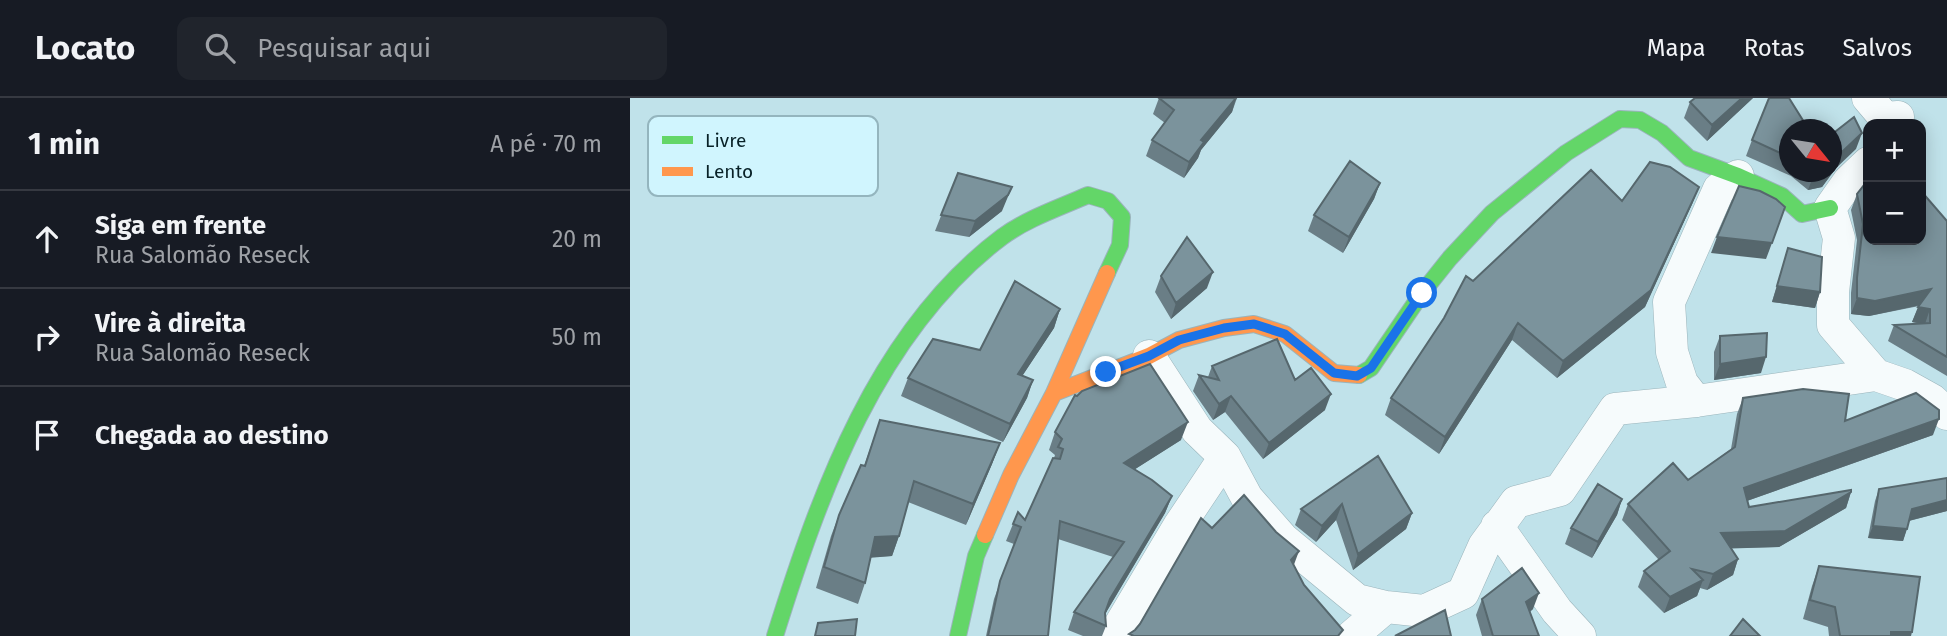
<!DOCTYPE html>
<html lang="pt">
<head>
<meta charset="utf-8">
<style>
	:root { --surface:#171b24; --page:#20242c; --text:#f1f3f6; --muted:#9ea1a6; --line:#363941 }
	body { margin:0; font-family:"Fira Sans",sans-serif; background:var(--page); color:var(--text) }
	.controls { position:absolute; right:21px; top:21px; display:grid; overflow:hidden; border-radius:14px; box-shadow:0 4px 18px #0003 }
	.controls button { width:63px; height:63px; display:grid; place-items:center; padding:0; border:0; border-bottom:2px solid var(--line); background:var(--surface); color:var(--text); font:35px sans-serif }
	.compass { position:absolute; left:1149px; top:21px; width:63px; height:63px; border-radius:50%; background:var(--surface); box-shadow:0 4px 18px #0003; rotate:120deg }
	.stop { position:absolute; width:21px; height:21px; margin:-16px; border:5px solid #1a73e8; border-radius:50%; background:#fff }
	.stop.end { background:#1a73e8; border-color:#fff; box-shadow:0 2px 7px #0008 }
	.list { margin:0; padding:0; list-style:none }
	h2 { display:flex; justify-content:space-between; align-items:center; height:91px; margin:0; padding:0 28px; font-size:30px }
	h2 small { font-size:23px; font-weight:400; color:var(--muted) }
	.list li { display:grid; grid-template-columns:46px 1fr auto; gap:21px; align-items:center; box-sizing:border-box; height:98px; padding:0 28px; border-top:2px solid var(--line) }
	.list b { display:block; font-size:26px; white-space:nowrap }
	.list p { margin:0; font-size:23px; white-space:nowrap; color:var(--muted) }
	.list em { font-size:23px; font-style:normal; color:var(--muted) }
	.icon { flex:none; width:38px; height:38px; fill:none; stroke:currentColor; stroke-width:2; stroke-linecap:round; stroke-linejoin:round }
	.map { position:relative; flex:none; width:1317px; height:538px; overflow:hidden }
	header { display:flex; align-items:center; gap:42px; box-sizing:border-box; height:98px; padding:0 35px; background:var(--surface); border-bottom:2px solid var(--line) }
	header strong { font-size:33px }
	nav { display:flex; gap:38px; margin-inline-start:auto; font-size:24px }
	.search { width:490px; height:63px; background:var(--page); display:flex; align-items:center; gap:18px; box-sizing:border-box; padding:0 24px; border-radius:14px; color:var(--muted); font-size:26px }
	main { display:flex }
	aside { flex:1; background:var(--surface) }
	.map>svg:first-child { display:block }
</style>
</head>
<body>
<header>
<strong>Locato</strong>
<div class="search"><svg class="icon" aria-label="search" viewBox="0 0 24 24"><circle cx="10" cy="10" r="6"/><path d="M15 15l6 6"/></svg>Pesquisar aqui</div>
<nav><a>Mapa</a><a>Rotas</a><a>Salvos</a></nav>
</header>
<main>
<aside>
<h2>1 min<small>A pé · 70 m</small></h2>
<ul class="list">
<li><svg class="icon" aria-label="ahead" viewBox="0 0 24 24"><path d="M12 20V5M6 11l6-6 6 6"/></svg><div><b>Siga em frente</b><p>Rua Salomão Reseck</p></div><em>20 m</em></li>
<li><svg class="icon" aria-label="right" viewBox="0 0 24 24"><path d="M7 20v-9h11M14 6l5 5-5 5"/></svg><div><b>Vire à direita</b><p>Rua Salomão Reseck</p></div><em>50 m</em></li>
<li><svg class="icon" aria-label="arrive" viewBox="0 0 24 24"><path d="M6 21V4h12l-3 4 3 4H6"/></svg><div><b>Chegada ao destino</b></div></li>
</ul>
</aside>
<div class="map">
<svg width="1317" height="538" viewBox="0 0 1317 538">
	<rect width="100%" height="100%" fill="#c0e2ea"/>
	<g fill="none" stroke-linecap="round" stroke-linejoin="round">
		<g stroke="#9ab4bb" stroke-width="33">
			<path id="street" d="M1238,0L1255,20L1268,19
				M1238,65L1219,83L1200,110L1209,140L1203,194V227L1246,277L1275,287L1302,302L1317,316
				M519,258L567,332L595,359
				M1066,303L1052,285L1042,254L1039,204L1089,91L1108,78
				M867,428L927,513L950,538
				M486,538L490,527L549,428L595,359L617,400L653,441L727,502L756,509L794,513L833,495L854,448L886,404L930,392L985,311L1066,303L1246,277
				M722,538L756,509"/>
		</g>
		<g stroke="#9ab4bb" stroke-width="18">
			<path id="fast" d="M729,277L741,270L792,195L820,160L862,115L936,55L990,21L1010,22L1032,35L1059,60L1108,78L1152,98L1172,116L1200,110
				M145,538C190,394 247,233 372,139C398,120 429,110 458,97L478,103L492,119L490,147L477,175
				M328,538L346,458L355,437"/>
		</g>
		<g stroke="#9ab4bb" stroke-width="18">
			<path id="slow" d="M424,295L519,258L549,242L594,230L624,226L655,236L704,275L729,277
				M355,437L381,377L424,295L477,175"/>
		</g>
		<use href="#street" stroke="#f6fbfc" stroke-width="32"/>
		<use href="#fast" stroke="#63d668" stroke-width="16"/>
		<use href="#slow" stroke="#ff974d" stroke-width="16"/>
	</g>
	<path fill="#6a7e86" d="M529,0H607L602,14L571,52L568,60L554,80L516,58L522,42L535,25L523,16Z
		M1123,0L1077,43L1054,20L1060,4Z
		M1159,32V74H1201L1226,51L1206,70L1192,89L1178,92L1161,78L1116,58L1122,42Z
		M328,75L372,113L339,139L305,133Z
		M750,85L744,101L713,155L678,133L684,117Z
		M1069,89L1062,106L1015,209L927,280L882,242L809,356L755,317L761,300L814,220L843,183L992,103Z
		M1227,96L1317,123V278L1258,243L1264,227L1291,226L1282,224L1289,208L1239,218L1221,216V195L1227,142L1221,112Z
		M1158,150L1190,194L1185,210L1142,204Z
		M531,178L577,190L541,221L525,194Z
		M430,211L424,230L392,278L403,282L397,300L373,344L271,298L278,280L350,252Z
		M1090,238L1131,275L1084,282V254Z
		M582,268L665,282L695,312L633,361L595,314L583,322L563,293L569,277L578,279Z
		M1113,300L1215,323L1303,337L1117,403L1119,409L1221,394L1216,410L1149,449L1101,450L1108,461L1103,477L1077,492L1070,490L1067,498L1034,515L1008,489L1014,473L1029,462L992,422L998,406L1058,382L1101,351L1107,316Z
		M250,322L370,345L362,366L336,427L278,404L269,438L262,458L241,459L235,485L228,506L186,490L201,438L209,417L234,368Z
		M425,334L551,342L505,371L542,398L535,415L475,516L476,528L472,538H453L438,532L444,514L483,459L428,441L418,538H356L364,501L384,446L376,443L383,426L395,422L424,360L425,357L419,352Z
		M748,358L782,415L776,431L723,472L706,422L686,444L665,427L671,411Z
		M1249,391L1317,413L1279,423L1273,443L1238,440L1245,403Z
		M992,401L987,417L962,460L935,446L941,430Z
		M1189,468L1281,538H1199L1198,529L1173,521L1182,488Z
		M852,501L903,511L900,514L909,538H852L846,517Z"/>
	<path fill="#56676d" d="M606,0L602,14L571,52L568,60L554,80L559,64L571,42Z
		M1112,0H1123L1077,43L1082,27Z
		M1232,35L1226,51L1206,70L1192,89L1178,92L1184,76L1201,74V68L1212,54Z
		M750,85L744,101L713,155L719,139Z
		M382,89L372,113L339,139L345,123Z
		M1069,89L1062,106L1015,209L927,280L933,263Z
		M1087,139L1142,145L1136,161L1081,155Z
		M583,174L577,190L541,221L546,205Z
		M1147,188L1190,194L1185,210L1142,204Z
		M1301,191L1295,206L1239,218L1221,216L1227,200Z
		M1288,209L1300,211L1295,226L1282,224Z
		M430,211L424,230L381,295L388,276Z
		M888,225L882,242L809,356L815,339Z
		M1136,259L1131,275L1084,282L1090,266Z
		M403,282L397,300L373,344L380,326Z
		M701,296L695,312L633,361L639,345Z
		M601,298L595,314L583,322L589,306Z
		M1309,321L1303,337L1108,406L1114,390Z
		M558,324L551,342L488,382L494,365Z
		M370,345L362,366L336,427L343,406Z
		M1221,394L1216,410L1149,449L1085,451L1091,435Z
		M542,398L535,415L474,518L469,532L480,501Z
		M992,401L987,417L962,460L968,444Z
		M1317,402V413L1278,423L1282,411Z
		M712,406L706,422L686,444L692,428Z
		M782,415L776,431L723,472L728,456Z
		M1243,428L1277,431L1273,443L1238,440Z
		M269,438L262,458L238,460L245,439Z
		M669,453L662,472L661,462Z
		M1108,461L1103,477L1077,492L1083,476Z
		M1073,482L1067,498L1034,515L1040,499Z
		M909,495L903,511L890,520L896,504Z
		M1261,534H1282L1281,538H1259Z"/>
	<path fill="#7b939c" stroke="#56676d" stroke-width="2" d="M529,0H606L571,42L574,44L559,64L522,42L544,12Z
		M1065,0H1112L1082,27L1060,4Z
		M1139,0H1159L1179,32H1159V59L1122,42Z
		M1224,19L1232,35L1212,54L1201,68V37Z
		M720,63L750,85L719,139L684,117Z
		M1020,64L1040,69L1069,89L1021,192L933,263L888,225L815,339L761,300L814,220L836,178L843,183L961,72L992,103Z
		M1181,74H1197L1184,76Z
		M328,75L382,89L378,97L345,123L311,117Z
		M1238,82V142H1291V93L1317,123V259L1264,227L1300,225V211L1288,209L1301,191L1245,203L1227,200V180L1233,126L1227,96Z
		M1109,88L1130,93L1146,101L1155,109L1142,145L1087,139Z
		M557,139L583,174L546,205L531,178Z
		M1158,150L1192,159L1190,194L1147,188Z
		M385,183L430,211L388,276L403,282L380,326L278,280L303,241L350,252Z
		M1137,235L1136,259L1090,266V238Z
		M647,241L665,282L681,270L701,296L639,345L601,298L589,306L569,277L589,282L582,268Z
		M520,266L558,324L494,365L522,382L542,398L480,501L475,515L476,528L444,514L494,444L430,423L418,538H358L370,483L391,429L383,426L388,414L395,422L423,360L430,361L433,351L428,349L432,341L425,334L445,297L447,298L452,293Z
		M1173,291L1219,296L1215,323L1286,295L1309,312V321L1114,390L1119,409L1221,392V394L1155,433L1091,435L1108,461L1083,476L1062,471L1073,482L1040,499L1014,473L1040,453L998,406L1043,365L1058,382L1105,349L1113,300Z
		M250,322L370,345L343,406L284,383L269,438L245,439L235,485L194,469L209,417L231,367L235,368Z
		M748,358L782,415L728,456L712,406L692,428L671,411Z
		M1317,380V402L1282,411L1277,431L1243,428L1249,391Z
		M968,386L992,401L968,444L941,430Z
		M614,397L646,434L669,453L661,462L674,487L713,532L708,538H504L499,536L505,532L510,526L571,420L582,430Z
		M1189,468L1290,479L1282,534H1261V538H1210L1205,509L1180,502Z
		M892,470L909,495L896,504L909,538H863L852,501Z
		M815,512L821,538H765Z
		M227,521L225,538H185L188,525Z
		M1113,521L1130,538H1100Z"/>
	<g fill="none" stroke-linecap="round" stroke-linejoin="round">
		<path stroke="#1a73e8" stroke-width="9" d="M476,274L519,258L549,242L594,230L624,226L655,236L704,275L727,278L741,270L792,195"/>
	</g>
	<rect x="18" y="18" width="230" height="80" rx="10" fill="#d0f5fe" stroke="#94b5be" stroke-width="2"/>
	<rect x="32" y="38" width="31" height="8" fill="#63d668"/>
	<rect x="32" y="69" width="31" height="9" fill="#ff974d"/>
	<g font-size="19" fill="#082127">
		<text x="75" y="49">Livre</text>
		<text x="75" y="80">Lento</text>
	</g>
</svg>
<div class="controls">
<button>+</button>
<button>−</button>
</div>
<svg class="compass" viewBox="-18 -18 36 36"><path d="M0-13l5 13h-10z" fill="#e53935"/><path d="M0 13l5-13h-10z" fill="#9ea1a6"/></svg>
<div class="stop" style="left:792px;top:195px"></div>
<div class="stop end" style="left:476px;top:274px"></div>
</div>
</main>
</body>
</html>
